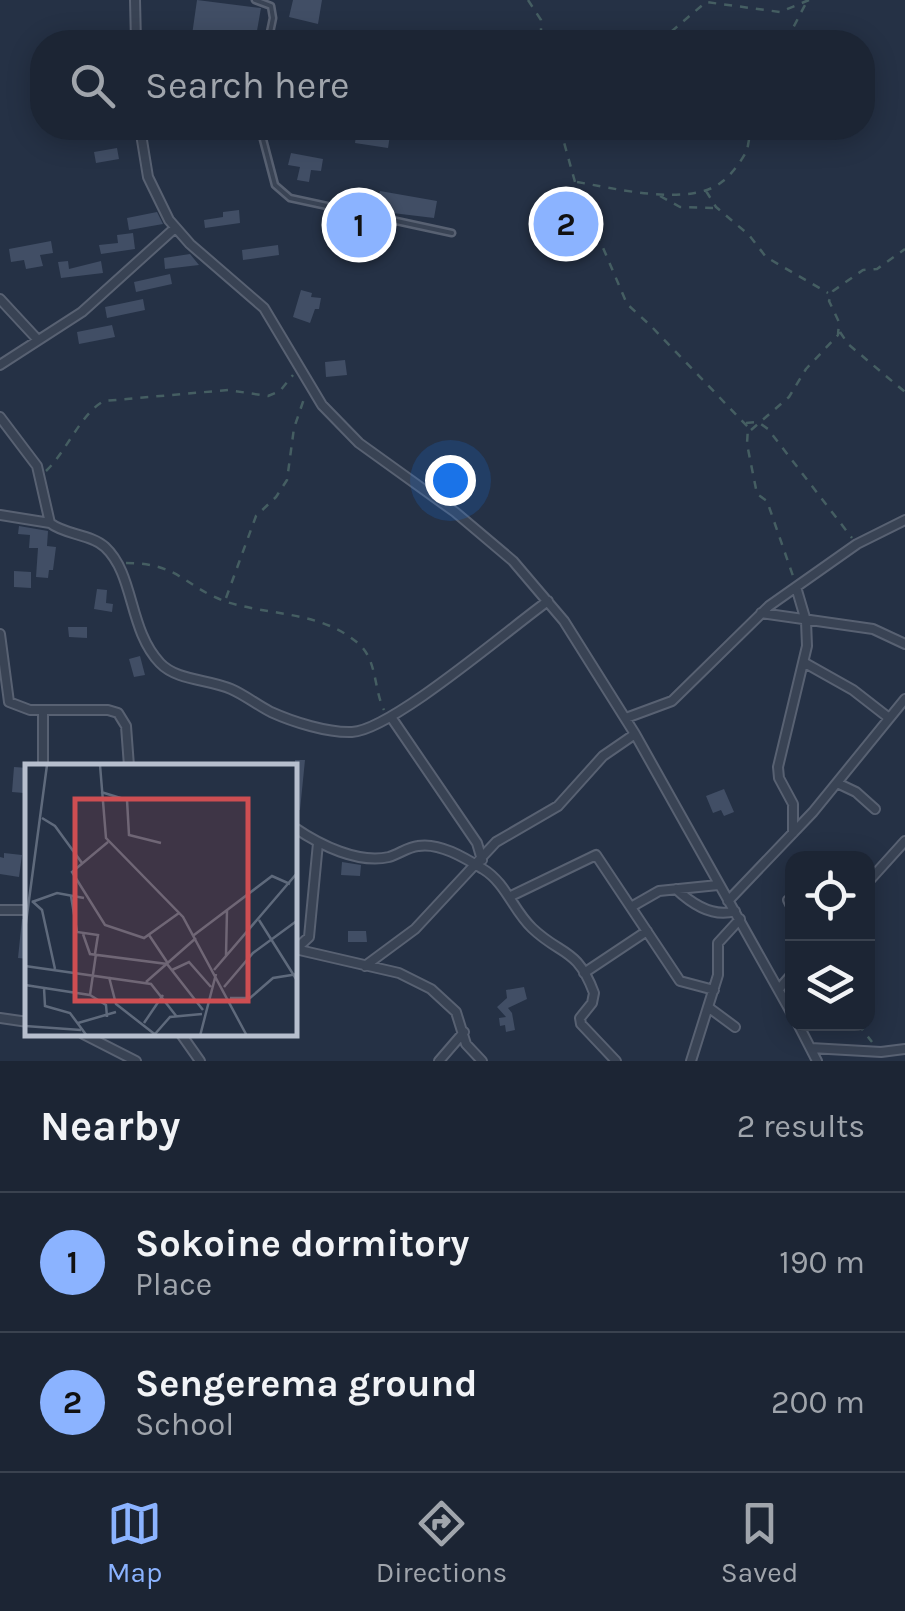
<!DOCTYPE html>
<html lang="en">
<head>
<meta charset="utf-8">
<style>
	:root { --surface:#1c2534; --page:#252d3c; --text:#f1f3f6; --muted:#a0a5ac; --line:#3a424f; --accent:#8bb3ff }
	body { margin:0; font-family:Karla,sans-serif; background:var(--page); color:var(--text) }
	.controls { position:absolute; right:30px; bottom:30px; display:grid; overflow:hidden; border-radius:20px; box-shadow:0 5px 25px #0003 }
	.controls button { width:90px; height:90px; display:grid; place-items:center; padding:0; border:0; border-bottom:2px solid var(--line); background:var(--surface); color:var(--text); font:50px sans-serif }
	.you { position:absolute; left:450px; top:480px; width:35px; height:35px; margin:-25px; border:8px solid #fff; border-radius:50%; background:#1a73e8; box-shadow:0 0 0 15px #1a73e833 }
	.badge { display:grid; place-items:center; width:65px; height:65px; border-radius:50%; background:var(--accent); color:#111; font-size:32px; font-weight:700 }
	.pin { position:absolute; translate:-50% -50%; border:5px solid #fff; box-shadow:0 2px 10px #0006 }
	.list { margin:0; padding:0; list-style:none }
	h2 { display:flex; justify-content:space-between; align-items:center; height:130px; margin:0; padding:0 40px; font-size:42px }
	h2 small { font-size:32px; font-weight:400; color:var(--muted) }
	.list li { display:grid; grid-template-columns:65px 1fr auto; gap:30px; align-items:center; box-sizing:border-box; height:140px; padding:0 40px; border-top:2px solid var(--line) }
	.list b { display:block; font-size:38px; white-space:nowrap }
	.list p { margin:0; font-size:32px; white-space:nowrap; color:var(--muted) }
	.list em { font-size:32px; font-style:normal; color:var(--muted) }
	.icon { flex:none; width:55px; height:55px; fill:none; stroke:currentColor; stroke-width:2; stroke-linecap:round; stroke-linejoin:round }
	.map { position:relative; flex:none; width:905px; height:1061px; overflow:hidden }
	.search { position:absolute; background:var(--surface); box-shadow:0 5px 25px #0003; left:30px; right:30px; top:30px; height:110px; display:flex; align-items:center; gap:25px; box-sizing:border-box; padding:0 35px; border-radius:40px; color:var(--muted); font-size:38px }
	.sheet { height:410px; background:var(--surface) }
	nav { display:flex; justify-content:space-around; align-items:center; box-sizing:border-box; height:140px; border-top:2px solid var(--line); background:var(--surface); font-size:28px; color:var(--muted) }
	nav a { display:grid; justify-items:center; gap:5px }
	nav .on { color:var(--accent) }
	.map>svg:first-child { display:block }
</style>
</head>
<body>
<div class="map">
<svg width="905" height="1061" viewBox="0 0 905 1061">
	<rect width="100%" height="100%" fill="#253145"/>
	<path fill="#414e65" d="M197,0L261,8L255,42L213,38V42H191Z
		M293,0H322L318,24L289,17Z
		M357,129L390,135L388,148L355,143Z
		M117,148L119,159L96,163L94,152Z
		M291,153L323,159L321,171L311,170L309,182L297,180L300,167L288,165Z
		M380,191L437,201L434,218L376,211Z
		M239,210L240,223L205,228L204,220L223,217V212Z
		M157,212L163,224L129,230L127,218Z
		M326,212L394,226L392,239L323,228Z
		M133,233L135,249L101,254L99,245L118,243L117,235Z
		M51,241L53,253L40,255L43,266L26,269L24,260L11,262L9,249Z
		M278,245L279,255L243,260L242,250Z
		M190,254L199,265L165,269L164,258Z
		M68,261L69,269L101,261L103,273L61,278L58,262Z
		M170,274L172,284L136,292L134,282Z
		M301,290L312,293L311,297L321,298L319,309H315L310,323L293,317Z
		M143,299L145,310L107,318L105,307Z
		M112,325L115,337L79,344L77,332Z
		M345,360L347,375L326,377L325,362Z
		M19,526L48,531L47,546L56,547L53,570H49L48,578L36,577L38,548H29L30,535L18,534Z
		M14,571L31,572V588L14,587Z
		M97,589L107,590L106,603L113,604L112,612L94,609Z
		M68,627H87V638L69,637Z
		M140,656L145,675L134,677L129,659Z
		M295,760H305L300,810H295Z
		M14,767L28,768V790L24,793L12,792Z
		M724,789L734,812L724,816L721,810L713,813L706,796Z
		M4,853L22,855L19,877L0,874V857L4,858Z
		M342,862L361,865L360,876L341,875Z
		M22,919L28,920V959L18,958Z
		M348,931H366L367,942H348Z
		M524,987L527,999L508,1008L512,1013L515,1030L506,1032L505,1025L500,1026L499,1018L506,1017L497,1007L507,998L506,990Z"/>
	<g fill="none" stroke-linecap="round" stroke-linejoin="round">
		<g stroke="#586172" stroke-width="9">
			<path id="service" d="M255,0L271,6L273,18L268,42
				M260,128L275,185L290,198L452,233"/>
		</g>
		<g stroke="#586172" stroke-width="12">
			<path id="minor" d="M135,0L136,42
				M140,128L148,177L169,220L190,244L264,308L322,405L359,443L455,512L513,561L564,621L635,734L792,1014
				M0,299L38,340
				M0,365L82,312L175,228
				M0,417L37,466L50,523C65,535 91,534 105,547C135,575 128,629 160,663C177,681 209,679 231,689C245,695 257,705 271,712C293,722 328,733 352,732C392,730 510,628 548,601
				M0,515L50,523
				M761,613L873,629L905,644
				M0,634L9,702L30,710H108L118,713L126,726L129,766
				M805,663L853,690L889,718
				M391,717L477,843L482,860
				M626,718L672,701L769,606L857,544L905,520
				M43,766V711
				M837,783L856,792L875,809
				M295,828C320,845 358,864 389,857C399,854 408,847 418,846C439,842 465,858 483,869C506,883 513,910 532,928C561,956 577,947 594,993L592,1003L580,1018L581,1024L616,1061
				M793,833V804L779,778L778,767L807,646L806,621L796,587
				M868,882L905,841
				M676,889C691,903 713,918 735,911
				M509,897L596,855L680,981L714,990
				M788,900L792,908
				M728,901L813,812L905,699
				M631,907L659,891L718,885
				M0,910H28
				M295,949L399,973L431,989L456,1012L466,1044L482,1061
				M296,949L309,937L318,843
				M365,966L415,929L496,842L558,806L603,756L635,734
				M584,973L647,931
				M779,989L792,974
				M708,1007L735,1027
				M0,1018L28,1022
				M798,1024L817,1061
				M83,1034L136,1061
				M181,1034L200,1061
				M811,1048L881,1052L905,1049
				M439,1061L464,1032
				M691,1061L718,975V943L740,919"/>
		</g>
		<path stroke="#455e62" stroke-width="2.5" stroke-dasharray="8 8" stroke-linecap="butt" d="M528,0L541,20V42
			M659,42L706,2L780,12L809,0
			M791,42L793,28L806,3
			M560,128L575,182L627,304L651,326L748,427L747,444L757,494L767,501L793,576
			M577,182C613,188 692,208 723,181C731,175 743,159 747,150C749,142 749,135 752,128
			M706,191L716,207L749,235L766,257L828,293
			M660,196L680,207L713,208
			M840,332L848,344L905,392
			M746,423L758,422L768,429L852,538
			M751,430L789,397L806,369L838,335L839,322L829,301L833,291L863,270L877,269L905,249
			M46,471C67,451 81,413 104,401L228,390L268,396L280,391L293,375
			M126,563C180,563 184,587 227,602C271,616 323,611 360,645C377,661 374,690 384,710
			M226,598L256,516L276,497L287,480L294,428L305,396
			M858,1024L872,1042"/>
		<use href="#service" stroke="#394354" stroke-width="4"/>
		<use href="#minor" stroke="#394354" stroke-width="8"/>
	</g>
	<g transform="translate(25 764)">
		<rect width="272" height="272" fill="#253145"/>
		<path fill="none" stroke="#5f6a7c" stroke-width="2.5" d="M75,1L81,74L158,153L222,272M76,28L102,36L104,71L136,79M17,54L30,62L57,99M83,78L47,108L80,161L119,174L154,149M46,132L52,168L73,171L70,190M7,137L17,146L30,205M7,138L32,129L59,134M234,156L273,218M0,166L22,1M58,170L65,190L142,200L178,246M124,171L142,198M169,171L247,112L265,120M201,192L202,146M0,202L126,220L152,253M147,206L164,198L186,223M189,206L273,108M84,213L91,240L132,272M121,218L171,174M0,221L65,231L71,190M199,223L228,189L273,156M19,224L20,242L45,249L62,272M65,231L81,241L82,253M205,234H225L248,214L273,210M53,259L91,248M119,259L138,231M0,262L56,266M130,270L145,253L177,250M175,272L191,210"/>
		<path fill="#ce4e52" fill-opacity="0.15" stroke="#ce4e52" stroke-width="5" d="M50,35H223V237H50Z"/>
		<rect width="272" height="272" fill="none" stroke="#b7bfce" stroke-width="5"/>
	</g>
</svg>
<div class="controls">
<button><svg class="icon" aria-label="locate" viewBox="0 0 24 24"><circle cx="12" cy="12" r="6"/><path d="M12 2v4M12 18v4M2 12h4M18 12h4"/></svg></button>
<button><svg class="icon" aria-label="layers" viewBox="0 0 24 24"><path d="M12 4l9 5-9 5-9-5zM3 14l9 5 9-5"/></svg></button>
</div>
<div class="you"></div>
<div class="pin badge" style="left:359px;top:225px">1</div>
<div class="pin badge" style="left:566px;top:224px">2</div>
<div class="search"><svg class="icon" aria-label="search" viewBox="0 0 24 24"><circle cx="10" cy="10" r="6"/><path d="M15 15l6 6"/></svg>Search here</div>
</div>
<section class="sheet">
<h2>Nearby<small>2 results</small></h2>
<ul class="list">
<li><span class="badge">1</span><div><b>Sokoine dormitory</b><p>Place</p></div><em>190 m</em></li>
<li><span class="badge">2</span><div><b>Sengerema ground</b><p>School</p></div><em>200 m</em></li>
</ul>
</section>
<nav>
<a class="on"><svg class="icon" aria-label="map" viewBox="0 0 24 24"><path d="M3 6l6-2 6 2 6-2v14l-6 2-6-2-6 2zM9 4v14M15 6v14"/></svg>Map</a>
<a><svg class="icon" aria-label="directions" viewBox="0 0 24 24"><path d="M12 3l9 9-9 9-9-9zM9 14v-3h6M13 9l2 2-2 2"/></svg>Directions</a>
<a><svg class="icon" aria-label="saved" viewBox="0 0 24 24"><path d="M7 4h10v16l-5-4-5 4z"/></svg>Saved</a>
</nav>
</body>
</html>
